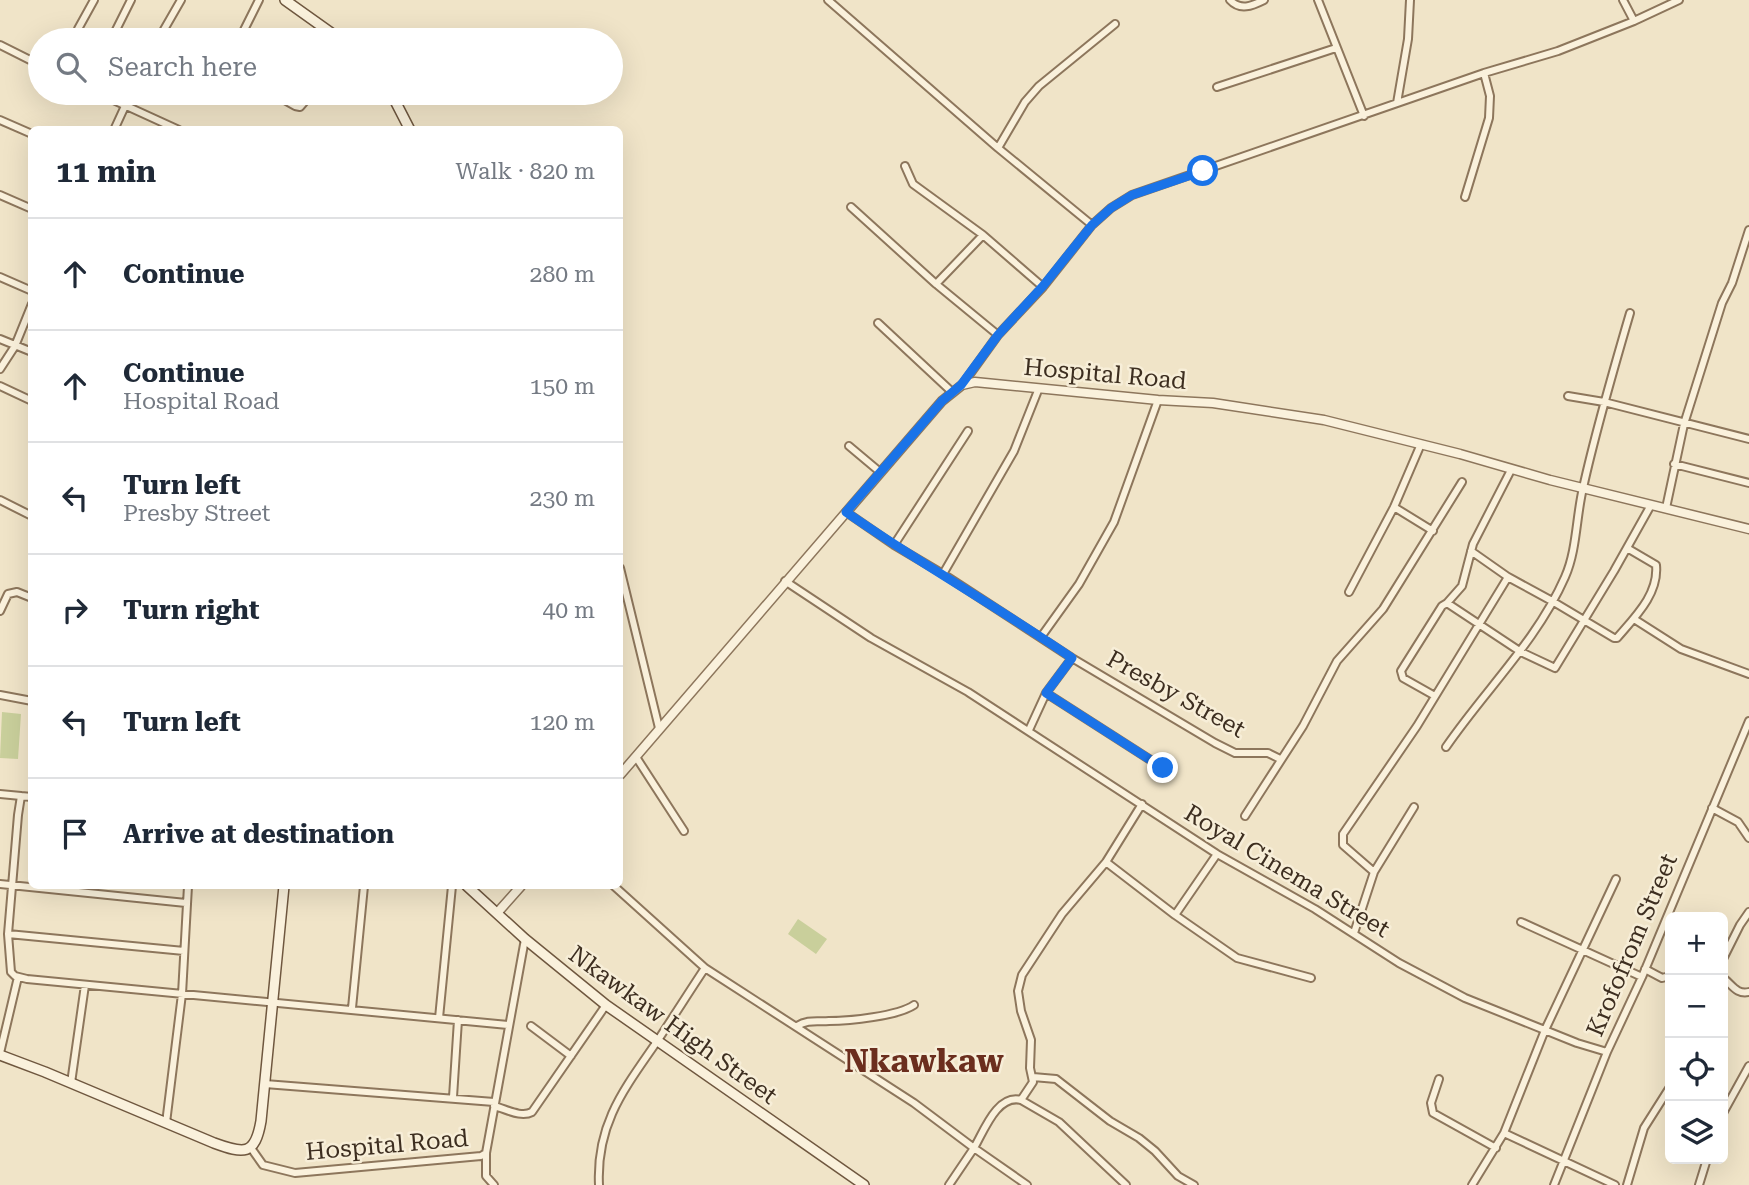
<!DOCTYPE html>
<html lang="en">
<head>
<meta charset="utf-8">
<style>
	:root { --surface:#fff; --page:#f2f2f3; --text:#1f2937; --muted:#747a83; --line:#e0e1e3 }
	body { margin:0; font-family:"Roboto Serif",serif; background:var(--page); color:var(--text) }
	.controls { position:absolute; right:21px; bottom:21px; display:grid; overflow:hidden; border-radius:10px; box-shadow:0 7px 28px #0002 }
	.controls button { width:63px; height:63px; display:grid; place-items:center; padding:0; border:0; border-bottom:2px solid var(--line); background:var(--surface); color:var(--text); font:35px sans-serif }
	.stop { position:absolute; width:21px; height:21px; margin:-16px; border:5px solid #1a73e8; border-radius:50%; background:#fff }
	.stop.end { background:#1a73e8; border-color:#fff; box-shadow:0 2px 7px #0008 }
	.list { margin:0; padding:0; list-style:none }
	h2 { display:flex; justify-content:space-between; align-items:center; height:91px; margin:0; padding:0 28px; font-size:30px }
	h2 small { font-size:23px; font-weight:400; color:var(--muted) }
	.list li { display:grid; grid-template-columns:46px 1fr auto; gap:21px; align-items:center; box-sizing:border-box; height:112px; padding:0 28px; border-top:2px solid var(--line) }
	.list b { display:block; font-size:26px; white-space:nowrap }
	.list p { margin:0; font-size:23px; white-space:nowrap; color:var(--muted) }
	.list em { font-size:23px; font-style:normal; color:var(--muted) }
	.icon { flex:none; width:38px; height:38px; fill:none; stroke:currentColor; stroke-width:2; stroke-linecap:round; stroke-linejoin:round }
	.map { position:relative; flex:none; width:1749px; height:1185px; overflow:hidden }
	.search { position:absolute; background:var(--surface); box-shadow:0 7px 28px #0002; left:28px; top:28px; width:595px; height:77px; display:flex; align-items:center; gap:18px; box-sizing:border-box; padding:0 24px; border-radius:38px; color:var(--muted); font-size:26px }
	.panel { position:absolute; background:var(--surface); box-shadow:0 7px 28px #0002; left:28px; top:126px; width:595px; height:763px; border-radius:10px }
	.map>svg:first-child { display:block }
</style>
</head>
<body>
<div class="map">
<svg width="1749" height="1185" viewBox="0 0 1749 1185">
	<rect width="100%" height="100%" fill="#f0e4c8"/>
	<path fill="#c9cf9b" d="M2,712L21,714L18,759L0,758Z
		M798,919L827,939L816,954L788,934Z"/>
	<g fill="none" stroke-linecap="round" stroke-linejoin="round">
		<g stroke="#8d765c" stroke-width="10">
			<path id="minor" d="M828,0L998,148L1092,225L1043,287L998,335L962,385
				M1230,0C1240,11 1252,6 1264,0
				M1318,0L1364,116
				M1623,0L1634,21
				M78,29L94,0
				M111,40L131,0
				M158,40L181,0
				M239,40L259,0
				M0,45L40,65
				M1217,87L1336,48
				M98,93L179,130
				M272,93L295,106L300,107L312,93
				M1397,103L1408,39L1410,0
				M0,120L32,134
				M114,130L131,93
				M998,148L1025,102L1039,86L1115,24
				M905,166L913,184L983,235L1043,287
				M0,195L32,209
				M1465,197L1489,118L1490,96L1484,73
				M851,207L936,284L998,335
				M1092,225L1111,208L1132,195L1484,73L1558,51L1634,21L1679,0
				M0,277L32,291
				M936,284L983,235
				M878,323L952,392
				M0,339L32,352
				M0,369L15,346L32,304
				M0,386L32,401
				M1568,396L1604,402L1749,439
				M849,446L880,472
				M1674,464L1749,483
				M0,500L32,516
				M1394,507L1433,531
				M1666,508L1684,424L1722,303L1732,283L1749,230
				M846,512L894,545L943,574L1072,658L1215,743L1235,753H1268L1280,759
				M894,545L968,431
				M1471,551L1508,577L1552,601L1614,638H1617C1635,617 1659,594 1656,565L1627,548
				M620,568L659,728
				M943,574L1014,451L1039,388
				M785,581L871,638L968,692L1217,854L1315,909L1399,963L1465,998L1577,1043L1607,1052
				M1349,592L1394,507L1421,444
				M1447,603L1462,586L1473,544L1511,470
				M0,611L8,594L17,592L32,598
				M1634,619L1681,649L1749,674
				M1041,637L1079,584L1114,522L1158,400
				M1046,693L1163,768
				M0,695L32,701
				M1435,696L1403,678L1401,671L1442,606L1447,603L1521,652L1555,668L1614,571L1651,505
				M1029,730L1046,693L1072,658
				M1446,747C1485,690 1537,641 1565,577C1577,550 1576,517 1583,488C1596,429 1613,371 1630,313
				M636,757L684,831
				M0,794L21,796
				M32,797L21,796L18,815L8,934L11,972L15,976L27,979L508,1025
				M1712,808L1738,822L1749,838
				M1245,816L1303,726L1337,661L1383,609L1462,482
				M1106,862L1175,915L1217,854
				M1374,872L1343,845V834L1417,726L1508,577
				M0,884L186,903
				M614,886L705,968L914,1103L974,1148L949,1185
				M1175,915L1237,958L1311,978
				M1521,922L1642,977
				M1354,933L1374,872L1414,807
				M8,934L184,951
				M1723,959L1740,925L1749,912
				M1645,969L1662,978L1670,976
				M1723,978C1732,984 1736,995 1749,992
				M352,1008L364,886
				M439,1018L452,886
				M531,1026L571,1056
				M797,1026C808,1019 817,1022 829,1021C849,1021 898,1016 914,1005
				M0,1053L18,977
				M1033,1077L1056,1079L1110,1121L1139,1138L1155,1151L1178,1176L1194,1185
				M1439,1079L1431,1103L1433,1113L1496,1148
				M71,1083L85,985
				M265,1084L494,1102
				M453,1097L458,1020
				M1021,1100L1033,1082L1030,1068L1031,1040L1021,1011L1018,991L1022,975L1062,914L1106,862L1142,804
				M494,1106C506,1109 521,1118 532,1112L606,1005
				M1723,1113L1749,1066
				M166,1123L182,994L188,886
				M1504,1133L1615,1185
				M251,1148L263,1165L295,1173L481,1156L486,1153
				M494,1185L486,1176V1153L525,939
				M599,1185C596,1123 625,1088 658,1040C674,1016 689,992 705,968
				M1027,1185L974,1148C984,1131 997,1094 1021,1100L1059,1122L1126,1185
				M1472,1185L1504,1133L1545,1030L1616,879
				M1554,1185L1607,1052L1642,977L1749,721
				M1627,1185L1644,1128L1670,1087
				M1699,1185L1707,1159"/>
		</g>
		<g stroke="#8d765c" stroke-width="11">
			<path id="tertiary" d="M620,775L942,401L962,385L975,382L1158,400L1213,403L1324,420L1460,454L1550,480L1749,529
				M498,912L521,886"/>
		</g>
		<g stroke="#6f573f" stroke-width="12">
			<path id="secondary" d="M285,0L341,40
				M391,93L410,130
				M467,886L525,939L606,1005L864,1185
				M0,1055L45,1072L214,1143C244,1154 255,1156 261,1121L284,886"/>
		</g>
		<use href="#minor" stroke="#faf1dc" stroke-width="6"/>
		<use href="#tertiary" stroke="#faf1dc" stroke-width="8"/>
		<use href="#secondary" stroke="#faf1dc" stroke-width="9"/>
	</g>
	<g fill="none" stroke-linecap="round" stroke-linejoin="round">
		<path stroke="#1a73e8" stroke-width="9" d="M1163,768L1046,693L1072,658C998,607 919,563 846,512L942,401L961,385L998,335L1043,286L1092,225L1111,208L1132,195L1203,171"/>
	</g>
	<g text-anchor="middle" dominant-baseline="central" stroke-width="5" stroke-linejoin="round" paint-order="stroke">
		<g font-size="24" fill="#3d2e20" stroke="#f7eed8">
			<text transform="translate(1105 374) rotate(5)">Hospital Road</text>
			<text transform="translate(1176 694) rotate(29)">Presby Street</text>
			<text transform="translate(1287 871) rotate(31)">Royal Cinema Street</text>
			<text transform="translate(1632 945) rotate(-67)">Krofofrom Street</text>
			<text transform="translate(673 1025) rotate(36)">Nkawkaw High Street</text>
			<text transform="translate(387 1145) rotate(-5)">Hospital Road</text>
		</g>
		<g font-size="32" font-weight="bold" fill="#6b2e1e" stroke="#f7eed8">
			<text x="924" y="1061">Nkawkaw</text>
		</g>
	</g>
</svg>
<div class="controls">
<button>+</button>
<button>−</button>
<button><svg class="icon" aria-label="locate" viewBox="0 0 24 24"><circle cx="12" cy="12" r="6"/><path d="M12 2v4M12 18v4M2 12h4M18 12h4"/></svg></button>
<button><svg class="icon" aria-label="layers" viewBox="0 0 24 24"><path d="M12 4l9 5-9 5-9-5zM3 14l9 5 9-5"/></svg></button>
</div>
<div class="stop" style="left:1203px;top:171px"></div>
<div class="stop end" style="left:1163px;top:768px"></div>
<div class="search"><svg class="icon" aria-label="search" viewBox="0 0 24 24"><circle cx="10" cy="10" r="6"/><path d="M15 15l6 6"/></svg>Search here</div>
<section class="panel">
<h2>11 min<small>Walk · 820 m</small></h2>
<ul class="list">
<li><svg class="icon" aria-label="ahead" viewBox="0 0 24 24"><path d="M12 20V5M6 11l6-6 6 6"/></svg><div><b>Continue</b></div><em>280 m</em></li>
<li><svg class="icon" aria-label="ahead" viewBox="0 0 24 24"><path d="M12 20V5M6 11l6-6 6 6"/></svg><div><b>Continue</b><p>Hospital Road</p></div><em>150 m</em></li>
<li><svg class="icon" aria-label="left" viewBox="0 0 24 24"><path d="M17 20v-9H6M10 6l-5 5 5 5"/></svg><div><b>Turn left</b><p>Presby Street</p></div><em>230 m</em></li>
<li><svg class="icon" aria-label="right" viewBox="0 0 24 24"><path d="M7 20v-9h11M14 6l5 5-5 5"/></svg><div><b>Turn right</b></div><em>40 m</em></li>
<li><svg class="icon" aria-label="left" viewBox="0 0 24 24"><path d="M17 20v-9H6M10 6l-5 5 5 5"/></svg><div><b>Turn left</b></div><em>120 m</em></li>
<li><svg class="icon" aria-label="arrive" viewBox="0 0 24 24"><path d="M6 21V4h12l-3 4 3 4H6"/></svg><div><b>Arrive at destination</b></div></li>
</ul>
</section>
</div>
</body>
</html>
